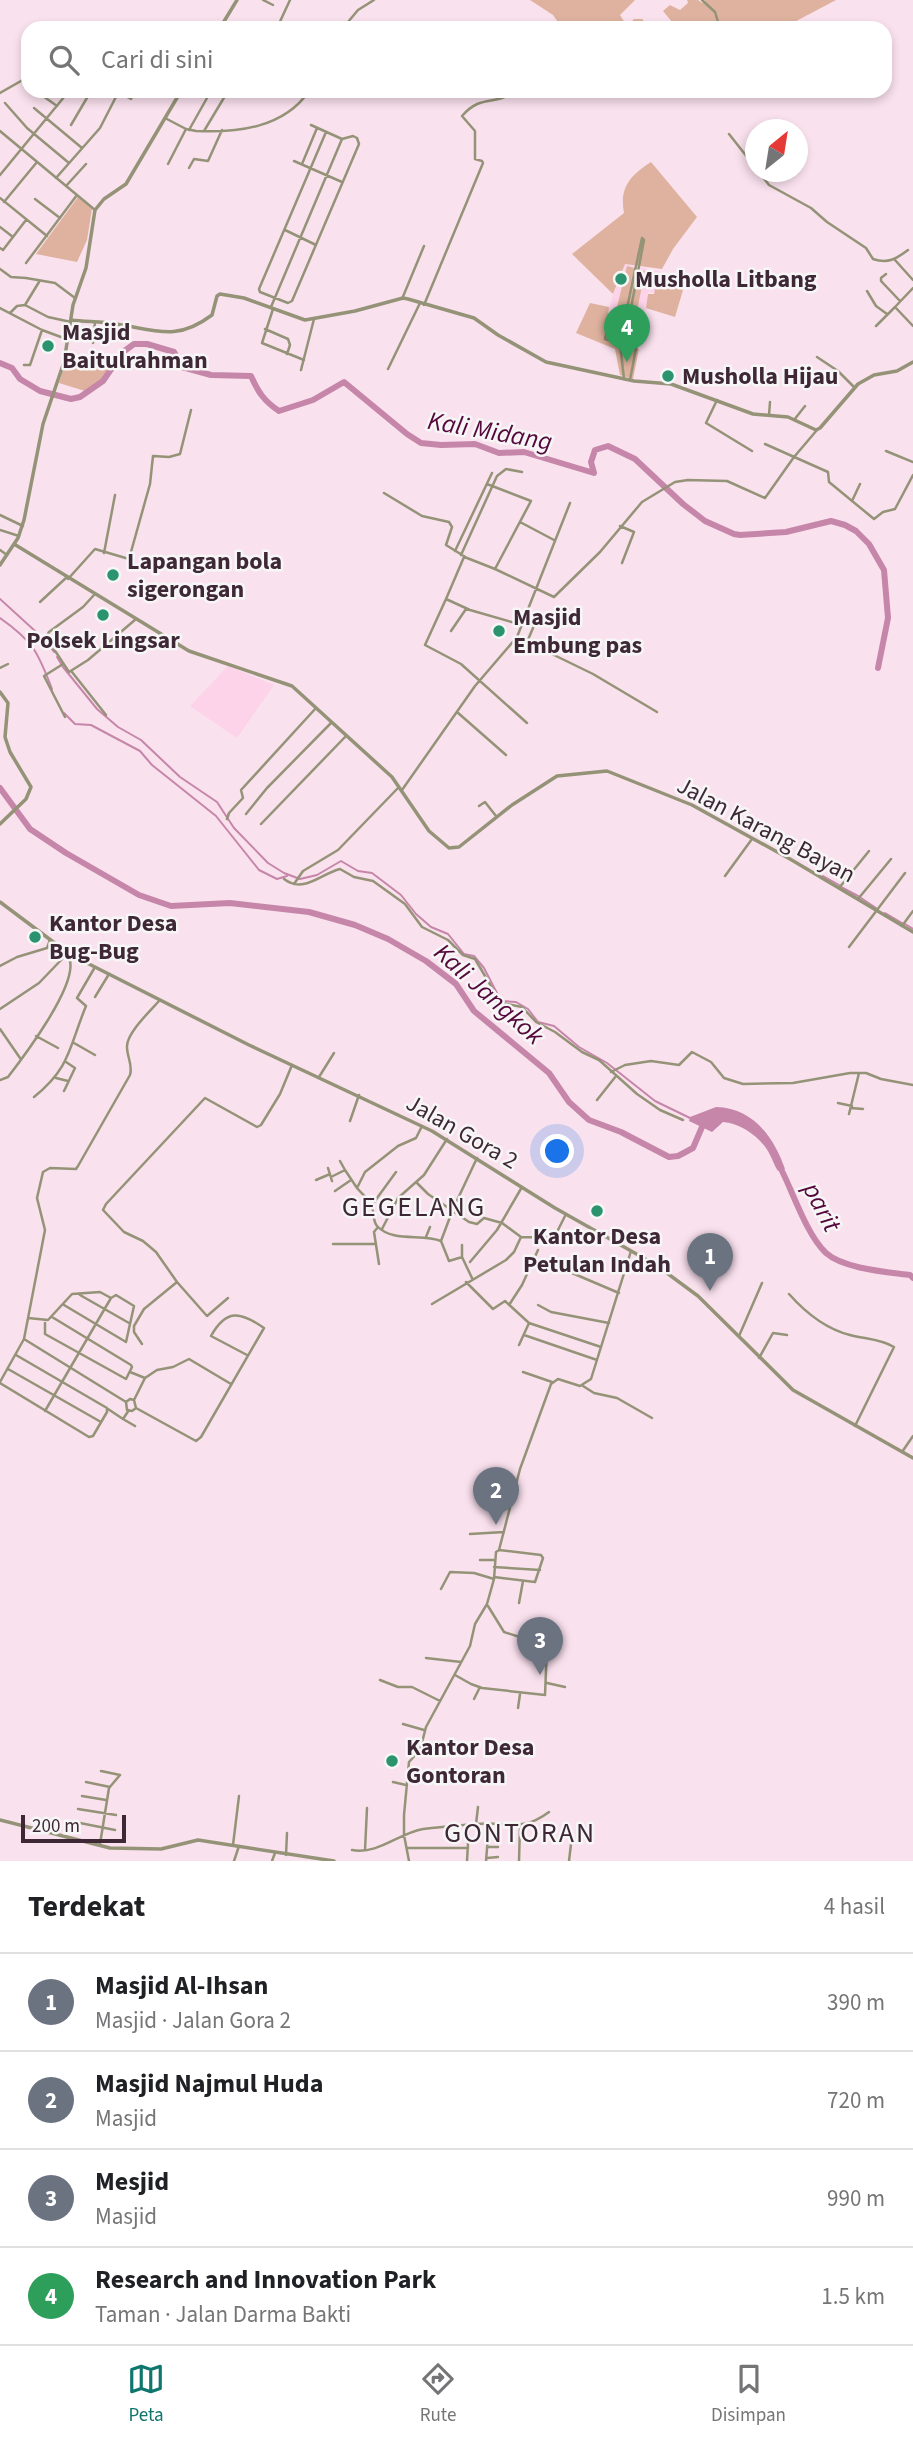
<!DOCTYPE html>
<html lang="id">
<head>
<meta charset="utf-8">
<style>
	:root { --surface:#fff; --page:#f6f6f6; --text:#202124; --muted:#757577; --line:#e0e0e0; --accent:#0f766e }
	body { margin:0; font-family:"Source Sans 3",sans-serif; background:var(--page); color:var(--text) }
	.compass { position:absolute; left:745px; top:119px; width:63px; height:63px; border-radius:50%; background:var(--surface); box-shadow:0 4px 10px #0003; rotate:30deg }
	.scale { position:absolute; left:21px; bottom:18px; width:105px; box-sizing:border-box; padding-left:7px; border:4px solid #3f2835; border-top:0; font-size:19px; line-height:24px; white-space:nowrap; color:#3f2835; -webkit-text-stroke:5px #f6f6f6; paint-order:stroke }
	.you { position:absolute; left:558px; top:1152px; width:24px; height:24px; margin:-18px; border:5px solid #fff; border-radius:50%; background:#1a73e8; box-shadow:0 0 0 10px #1a73e833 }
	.badge { display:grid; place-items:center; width:46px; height:46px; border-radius:50%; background:var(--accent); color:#fff; font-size:23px; font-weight:700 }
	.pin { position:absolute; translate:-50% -58px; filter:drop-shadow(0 2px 4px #0008) }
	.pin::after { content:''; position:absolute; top:37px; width:24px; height:21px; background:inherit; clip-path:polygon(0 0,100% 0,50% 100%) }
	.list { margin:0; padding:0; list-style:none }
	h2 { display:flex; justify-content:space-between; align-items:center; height:91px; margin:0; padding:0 28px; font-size:30px }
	h2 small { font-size:23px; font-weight:400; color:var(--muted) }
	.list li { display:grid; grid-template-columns:46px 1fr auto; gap:21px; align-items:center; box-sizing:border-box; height:98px; padding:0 28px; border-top:2px solid var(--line) }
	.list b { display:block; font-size:26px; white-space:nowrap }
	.list p { margin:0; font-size:23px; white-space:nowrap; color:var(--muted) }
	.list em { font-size:23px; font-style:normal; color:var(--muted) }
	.icon { flex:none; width:38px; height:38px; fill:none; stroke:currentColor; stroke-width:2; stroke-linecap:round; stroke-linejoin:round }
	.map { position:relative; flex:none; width:913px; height:1861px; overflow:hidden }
	.search { position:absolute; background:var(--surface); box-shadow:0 4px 10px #0003; left:21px; right:21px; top:21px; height:77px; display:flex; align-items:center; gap:18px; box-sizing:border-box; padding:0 24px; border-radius:21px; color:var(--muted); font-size:26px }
	.sheet { height:483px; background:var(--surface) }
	nav { display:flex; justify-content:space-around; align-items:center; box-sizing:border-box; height:98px; border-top:2px solid var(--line); background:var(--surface); font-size:19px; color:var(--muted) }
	nav a { display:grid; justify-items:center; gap:4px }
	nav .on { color:var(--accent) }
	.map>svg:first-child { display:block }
</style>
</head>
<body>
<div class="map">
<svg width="913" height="1861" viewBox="0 0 913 1861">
	<rect width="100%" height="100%" fill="#fae1ee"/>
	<path fill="#fcd3e8" d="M625,264L661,272L656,293L648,292L646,308L636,347L605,337L609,307Z
		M228,666L274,685L237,738L190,706Z"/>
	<path fill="#deb29e" d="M530,0H635L620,15L627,26L634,19H642L644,21L640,28H562L553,15Z
		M687,0H698L702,3L705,0H836L783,28H677L663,11L670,5L680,10L688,3Z
		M651,162L697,217L673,249L662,269L625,264L613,294L572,254L624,213C619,187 631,175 651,162Z
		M78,197L92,209L87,240L77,262L36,254Z
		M627,266L645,271L637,311L617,307Z
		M659,273L683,290L675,317L646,308L648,294H654Z
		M590,303L609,307L605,339L639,349L633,379L620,375L615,349L576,333Z
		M68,353L112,364L101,380L85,391L59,383Z"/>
	<path fill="#c686a9" d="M716,1107C753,1108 774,1137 785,1169L778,1171C774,1165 773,1160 770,1155C762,1138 741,1123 723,1122L712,1132L689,1121L690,1117Z"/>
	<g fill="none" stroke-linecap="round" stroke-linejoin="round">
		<path stroke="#c686a9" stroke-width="2" d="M0,599L46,641L54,652
			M0,618C33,641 38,652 52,689
			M57,657L63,667L97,709L118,727L141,740L180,777L217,802L234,828L268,863L284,873L300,879L317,875L341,861L358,871L372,873L401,895L416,914L431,927L448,934L464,954L474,956L484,968L501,1001L516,1002L528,1009L538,1022L554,1026L579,1047L607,1063L655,1101L690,1118
			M64,713L75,724L91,725L140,751L152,765L216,816L259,870L277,879L287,876
			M823,876L839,885
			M841,887L858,896
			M861,898L876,908
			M885,913L902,923
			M905,924L913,929"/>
		<path stroke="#c686a9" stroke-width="6" d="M0,363L12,368L20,379L40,391L71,399L80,397L103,381L123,352L134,344H147L174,352L182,367L211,375L251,376C258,392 264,401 279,411L313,400L344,382L407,434L421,443L441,445L475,444L499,453L524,452L594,473L591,462L595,450L608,446L635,459L683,504L705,521L734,534L740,535L786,532L831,521L845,525L856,531L869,544L884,570L888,618L878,668
			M0,788L30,829L66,853L139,895L171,906L230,903L309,912L355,925L388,939L426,961L456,984L474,1011L549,1073L569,1102L589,1120L621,1132L669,1157L678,1156L693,1148L702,1127
			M782,1171C794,1195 807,1235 826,1253C844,1269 888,1272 910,1275L913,1278"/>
		<path stroke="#949377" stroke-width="2.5" d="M263,0L273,5
			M702,0L715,12L719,25
			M277,28L290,0
			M343,28L358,10L374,0
			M36,91L57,106
			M647,91L649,92
			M118,92L131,99L135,91
			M0,93L28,77
			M5,103L27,128L69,163
			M34,108L82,148
			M165,118L186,129L196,131C237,133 284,128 309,91
			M71,125L91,91
			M311,125L342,139L353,136L357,138L359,144L292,301L288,303L260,292L259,289L326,132
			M189,130L207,98
			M0,131L95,210
			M204,131L228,91
			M729,134L755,167
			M294,161L342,182
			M168,164L186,129
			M302,164L317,128
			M189,168L194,159L208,161L222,130
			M759,172L769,185L811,208L827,222L866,248L873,259C888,264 896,259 908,250
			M0,175L69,91
			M56,178L100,128L119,91
			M66,186L86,164
			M0,198L47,236
			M35,199L60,218
			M4,202L37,162
			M0,227L13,237
			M285,230L316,245
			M0,248L3,250L26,220
			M895,260L913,280
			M26,263L77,195
			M0,269L11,277L26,278L55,283L75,298
			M886,274L881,278V281L900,301
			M913,288L895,307L913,326
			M867,291L876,306L887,314
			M402,299L424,246
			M25,305L48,317L71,322
			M424,305L483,163L482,161L475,159V131L462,116C482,93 495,107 514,91
			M271,307L342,139
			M0,308L42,330L69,340
			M273,309L262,343L304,360
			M10,313L17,306L25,305L39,282
			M623,313L627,308L642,238L644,240L631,308L632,315
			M876,326L895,307
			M265,329L288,339L290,345L287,354
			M93,343L95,322
			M620,344L624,379
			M817,357L838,371L854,387
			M24,365H30L42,330
			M388,369L420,303
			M301,370L314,319
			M630,380L641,322C631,313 623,313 611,316L605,339L636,347
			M717,400L706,423L752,451
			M769,415L770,402
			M794,420L805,406
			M765,444L828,472L829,482L874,519L883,512L895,509L913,475
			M886,451L913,462
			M487,484L531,501L495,569L554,597L600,552L642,502L675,482L688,480L727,481L765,498L794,457L817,430
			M384,493L422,516L449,522L452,527L446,545L467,558L495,569
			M852,501L860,484
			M0,515L23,526
			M520,522L554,540
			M620,526L634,532L622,563
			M0,530L19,536
			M0,550L7,555
			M455,551L492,473
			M104,553L115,495
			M461,555L497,476L506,469L522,472
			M464,557L446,599L470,610L522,625
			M68,579L95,549L129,559L150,484L153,456L169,457L180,454L191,410
			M94,595L83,607L49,632L46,637L69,672L88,660L136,619
			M446,599L425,645L461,664L527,723
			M40,602L67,577
			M451,631L466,609
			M517,637L593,674L657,712
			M527,642L536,621
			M63,664L44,676L65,717
			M0,668L8,664
			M72,672L106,715
			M457,712L506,755
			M402,790L475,686L517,637L570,503
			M479,806L485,802L496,816
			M246,814L267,788L331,723
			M227,819L229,813L243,798L241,790L316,708
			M261,824L346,736
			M725,876L752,839
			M284,879C304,894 320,874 340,869L354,877L373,881L405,904L422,927L448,940L463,955L475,959L491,986L497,1002L522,1007L536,1022L555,1032L582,1052L599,1060L637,1094L660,1110L683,1120
			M294,884L303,871L338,850L398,788
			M839,888L869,851
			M858,899L891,859
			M902,926L913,911
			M48,947L64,957L67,951
			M849,947L905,873
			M0,966L17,957L47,948L50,940
			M95,997L109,974
			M0,1009L39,983L64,957L70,961C76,987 25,1055 8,1077L0,1080
			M0,1029L20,1058
			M36,1036L58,1048
			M74,1043L95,1055
			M611,1072L625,1065L651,1061L679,1065L692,1052L711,1062L724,1078L743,1084L793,1083L850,1073H866L881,1079L913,1085
			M319,1077L334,1053
			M56,1078L68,1081
			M64,1091L75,1068L66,1062
			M34,1097C71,1067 69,1047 86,1006L77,998L95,967
			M597,1100L616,1076
			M838,1103L852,1106
			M851,1108L863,1109
			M849,1114L859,1073
			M350,1121L359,1095
			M421,1128L416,1138L398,1146L365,1172L357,1188C361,1193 369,1199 371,1205C375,1212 372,1220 377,1226C393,1243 422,1233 441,1241
			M340,1161L345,1170
			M328,1168L332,1181
			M331,1177L345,1170L357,1188
			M316,1180L330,1174
			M416,1182L428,1194L469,1222L477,1224L484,1218L502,1223L521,1237L554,1238L566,1214
			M335,1191L351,1180
			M372,1205L396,1172
			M378,1227L374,1232L379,1264
			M382,1229L398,1198L424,1175L447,1139
			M426,1237L430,1227
			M333,1244H376
			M462,1257V1245
			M470,1262L497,1230L522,1187
			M572,1273L619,1293
			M472,1278L462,1257L449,1261L441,1241L453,1209L477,1158
			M466,1282L493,1309L505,1301L529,1323L519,1345
			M789,1294C805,1312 826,1329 850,1335C865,1339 881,1339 894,1347L855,1426
			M80,1295L129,1323
			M228,1298L207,1316L177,1282L156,1252L143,1241L124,1232L103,1210L106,1204L205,1098L257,1127L261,1125L280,1094L292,1065
			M432,1304L506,1260L514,1252L521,1237
			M64,1305L126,1342L134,1306L116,1295L111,1298
			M509,1305L522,1285L538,1250
			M538,1305L551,1312L609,1323
			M28,1318L48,1320L72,1294L100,1292L111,1298L45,1411
			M45,1323V1334L126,1379L132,1367L131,1365L52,1317
			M529,1323L601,1347
			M524,1335L597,1360
			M739,1336L762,1283
			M142,1344L134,1332V1326L144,1309L177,1282
			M759,1358L773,1333L787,1335
			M8,1369L101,1422
			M130,1372L145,1378L134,1400
			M523,1372L552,1382
			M145,1378L157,1370L173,1367L189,1359L231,1384
			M0,1382L24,1339
			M0,1383L89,1437L93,1436L107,1412V1408L16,1355
			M583,1386L594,1393L617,1398L652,1418
			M126,1402L130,1399L134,1400L136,1408L132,1411L127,1410L126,1402L24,1339L45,1230L37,1198L43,1172L50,1168L76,1169L78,1166L130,1075C133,1065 127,1057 127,1047C126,1034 150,1011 159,1001
			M136,1408L196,1441L201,1437L264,1328C240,1311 226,1309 211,1336L247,1355
			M108,1409L123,1419L129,1410
			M123,1419L135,1426
			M902,1452L913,1436
			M470,1534L504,1532
			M480,1560H495
			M494,1567L540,1570
			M494,1577L535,1582L543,1558L541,1555L499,1550
			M441,1589L450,1572L474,1573L494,1579
			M519,1603L523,1581
			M426,1658L461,1662
			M455,1675L471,1684L482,1688L545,1695L547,1646L504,1632L488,1606
			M380,1680L398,1687H412L440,1701
			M547,1683L565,1687
			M474,1699L480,1687
			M518,1708L520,1694
			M403,1724L424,1730
			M420,1750L435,1748L441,1751
			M86,1782L110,1787
			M393,1782L406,1785
			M82,1796L106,1800
			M78,1809L116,1815
			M75,1822L115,1830
			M476,1824L478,1807
			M100,1844L109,1788L120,1775L101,1771
			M233,1845L239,1796
			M487,1847H498
			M407,1848H468
			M352,1850C378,1855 399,1833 423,1829C441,1827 459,1825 477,1824C507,1821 521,1833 549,1812
			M365,1850L367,1808
			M286,1855L287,1833
			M487,1858L498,1857
			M234,1861L239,1846
			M272,1861L275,1853
			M409,1861L404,1835V1815L409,1762L420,1750L426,1727L470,1646L475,1624L487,1604L494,1579L496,1552L499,1550L520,1469L551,1384L558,1379L580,1386L591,1379L631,1251
			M467,1861L469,1826
			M486,1861L489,1824
			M519,1861L520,1825
			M569,1861L571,1844"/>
		<path stroke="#949377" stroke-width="3.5" d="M220,28L237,0
			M71,320C86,322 102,321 116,324C156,330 176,342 212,315L217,296L220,294L244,298L305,320L355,311L403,298L408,299L474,318L498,335L546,362L634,381L671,384L753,414L788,417L816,430L820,428L858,384L874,375L897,371L913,362
			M14,544L189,651L292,686L392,777L429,831L449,848L459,847L512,805L557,776L607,771L692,805L790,859L913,932
			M0,565L18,538L24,520L43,424L64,362L73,305L86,268L95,210L104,199L126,184L181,91
			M0,692L8,703L5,737L10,752L31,787L26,799L0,824
			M0,902L56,944L87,963L249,1045L432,1131L555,1208L656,1265L698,1296L793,1390L913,1458
			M0,1820L110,1848L161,1849L198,1840L334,1861"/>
	</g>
	<g fill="#2c936f" stroke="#f6f6f6" stroke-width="2.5">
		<circle cx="621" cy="279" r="7"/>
		<circle cx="48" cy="346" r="7"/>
		<circle cx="668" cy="376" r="7"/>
		<circle cx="113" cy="575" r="7"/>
		<circle cx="103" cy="615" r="7"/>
		<circle cx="499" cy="631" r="7"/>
		<circle cx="35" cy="937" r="7"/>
		<circle cx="597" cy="1211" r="7"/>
		<circle cx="392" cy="1761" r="7"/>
	</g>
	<g text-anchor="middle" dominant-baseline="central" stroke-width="5" stroke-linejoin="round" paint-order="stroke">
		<g font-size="24" font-weight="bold" fill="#3f2835" stroke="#f6f6f6" text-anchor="start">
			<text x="635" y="279">Musholla Litbang</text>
			<text x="62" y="332">Masjid<tspan x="62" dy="28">Baitulrahman</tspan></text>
			<text x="682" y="376">Musholla Hijau</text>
			<text x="127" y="561">Lapangan bola<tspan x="127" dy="28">sigerongan</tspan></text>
			<text x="513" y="617">Masjid<tspan x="513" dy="28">Embung pas</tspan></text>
			<text x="103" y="640" text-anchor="middle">Polsek Lingsar</text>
			<text x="49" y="923">Kantor Desa<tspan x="49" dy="28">Bug-Bug</tspan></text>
			<text x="597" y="1236" text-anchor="middle">Kantor Desa<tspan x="597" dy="28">Petulan Indah</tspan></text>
			<text x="406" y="1747">Kantor Desa<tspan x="406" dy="28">Gontoran</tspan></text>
		</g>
		<g font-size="24" fill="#3f2835" stroke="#f6f6f6">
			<text transform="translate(766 830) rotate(28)">Jalan Karang Bayan</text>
			<text transform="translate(462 1132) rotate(30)">Jalan Gora 2</text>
		</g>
		<g font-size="26" font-style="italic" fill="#56083c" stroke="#f6f6f6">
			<text transform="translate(490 431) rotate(10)">Kali Midang</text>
			<text transform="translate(489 994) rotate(42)">Kali Jangkok</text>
			<text transform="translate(822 1207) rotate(62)">parit</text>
		</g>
		<g font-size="28" letter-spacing="2" fill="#3f2835" stroke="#f6f6f6">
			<text x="414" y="1207">GEGELANG</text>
			<text x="520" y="1833">GONTORAN</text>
		</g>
	</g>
</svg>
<svg class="compass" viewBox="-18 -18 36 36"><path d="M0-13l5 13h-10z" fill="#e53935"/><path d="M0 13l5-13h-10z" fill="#757577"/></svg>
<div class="scale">200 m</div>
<div class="you"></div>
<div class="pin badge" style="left:710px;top:1291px;background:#6b7280">1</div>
<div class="pin badge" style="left:496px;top:1525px;background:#6b7280">2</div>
<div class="pin badge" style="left:540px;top:1675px;background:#6b7280">3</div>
<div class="pin badge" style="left:627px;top:362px;background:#2e9e5b">4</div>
<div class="search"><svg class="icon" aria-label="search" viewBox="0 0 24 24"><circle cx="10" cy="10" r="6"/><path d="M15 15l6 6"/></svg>Cari di sini</div>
</div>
<section class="sheet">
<h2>Terdekat<small>4 hasil</small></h2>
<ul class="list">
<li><span class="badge" style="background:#6b7280">1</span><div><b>Masjid Al-Ihsan</b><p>Masjid · Jalan Gora 2</p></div><em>390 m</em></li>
<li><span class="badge" style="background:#6b7280">2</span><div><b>Masjid Najmul Huda</b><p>Masjid</p></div><em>720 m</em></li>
<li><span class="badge" style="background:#6b7280">3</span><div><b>Mesjid</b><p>Masjid</p></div><em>990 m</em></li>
<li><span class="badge" style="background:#2e9e5b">4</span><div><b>Research and Innovation Park</b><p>Taman · Jalan Darma Bakti</p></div><em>1.5 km</em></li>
</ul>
</section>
<nav>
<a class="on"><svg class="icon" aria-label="map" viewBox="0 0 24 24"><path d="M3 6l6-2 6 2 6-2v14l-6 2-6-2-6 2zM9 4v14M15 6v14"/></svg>Peta</a>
<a><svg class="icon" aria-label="directions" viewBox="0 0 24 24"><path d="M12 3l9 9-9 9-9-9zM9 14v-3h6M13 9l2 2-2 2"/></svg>Rute</a>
<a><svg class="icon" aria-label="saved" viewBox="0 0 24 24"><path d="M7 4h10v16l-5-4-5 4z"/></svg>Disimpan</a>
</nav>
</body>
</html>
